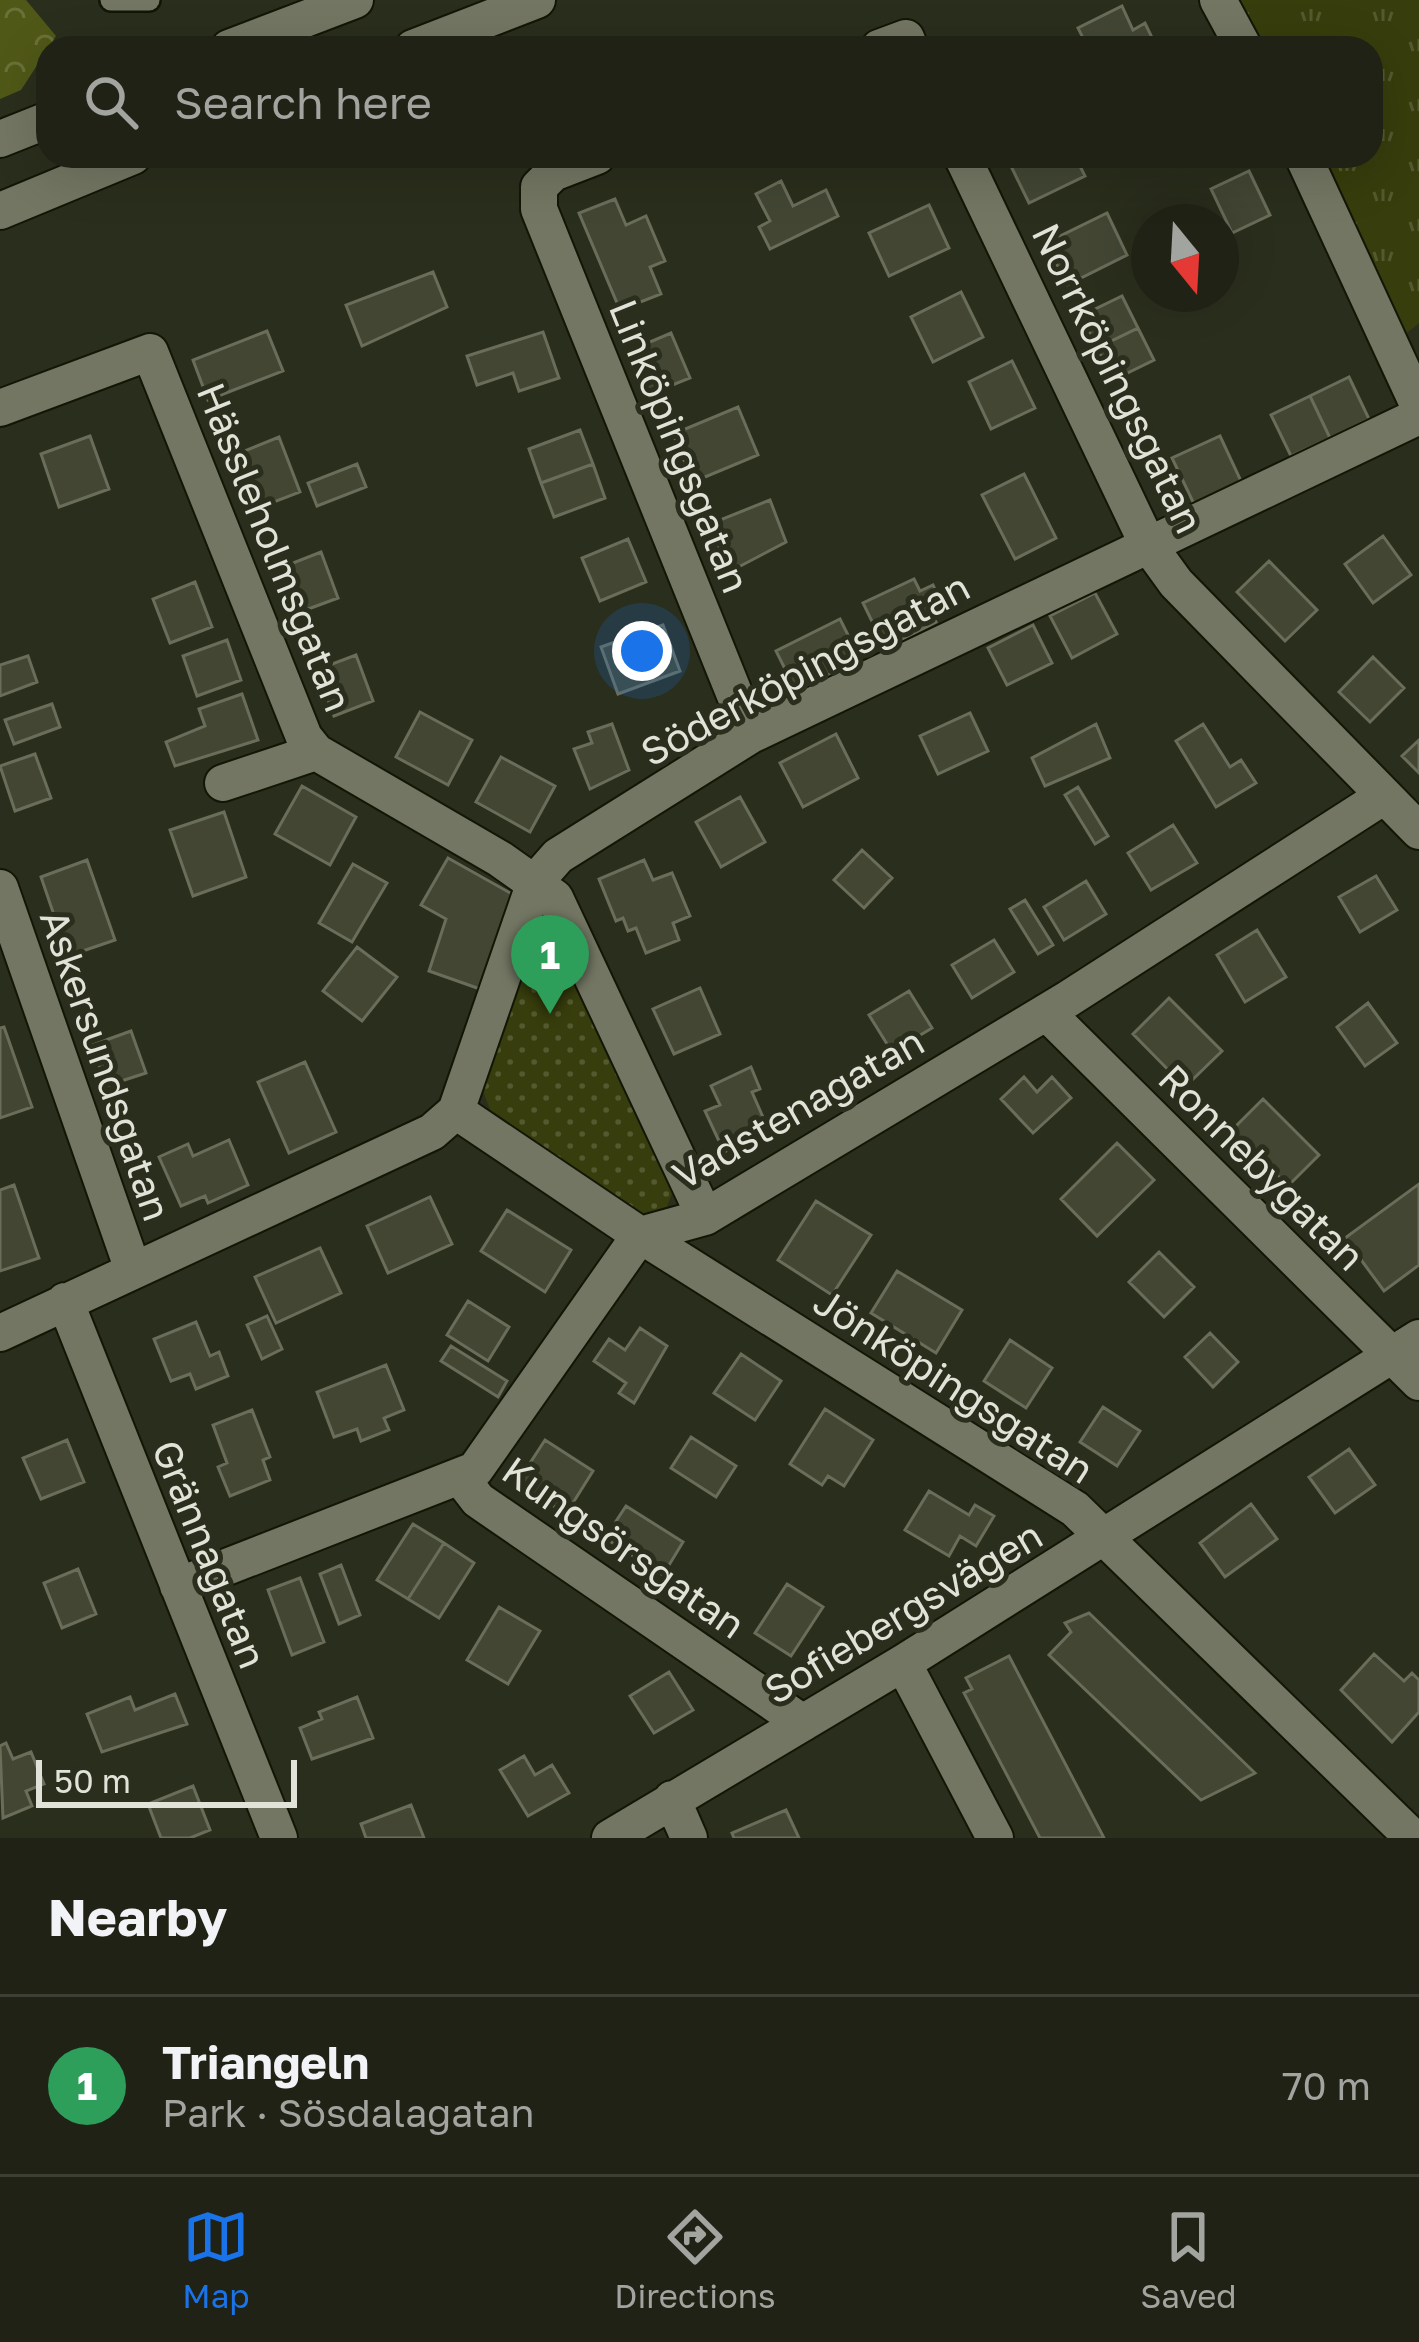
<!DOCTYPE html>
<html lang="en">
<head>
<meta charset="utf-8">
<style>
	:root { --surface:#202215; --page:#282a1e; --text:#f1f3f6; --muted:#a2a4a0; --line:#3d3f34; --accent:#1a73e8 }
	body { margin:0; font-family:"Golos Text",sans-serif; background:var(--page); color:var(--text) }
	.compass { position:absolute; left:1131px; top:204px; width:108px; height:108px; border-radius:50%; background:var(--surface); box-shadow:0 12px 48px #0002; rotate:162deg }
	.scale { position:absolute; left:36px; bottom:30px; width:261px; box-sizing:border-box; padding-left:12px; border:6px solid #e1e3d8; border-top:0; font-size:33px; line-height:42px; white-space:nowrap; color:#e1e3d8; -webkit-text-stroke:9px #2a2e1c; paint-order:stroke }
	.you { position:absolute; left:642px; top:651px; width:42px; height:42px; margin:-30px; border:9px solid #fff; border-radius:50%; background:#1a73e8; box-shadow:0 0 0 18px #1a73e833 }
	.badge { display:grid; place-items:center; width:78px; height:78px; border-radius:50%; background:var(--accent); color:#fff; font-size:39px; font-weight:700 }
	.pin { position:absolute; translate:-50% -99px; filter:drop-shadow(0 3px 6px #0008) }
	.pin::after { content:''; position:absolute; top:63px; width:42px; height:36px; background:inherit; clip-path:polygon(0 0,100% 0,50% 100%) }
	.list { margin:0; padding:0; list-style:none }
	h2 { display:flex; justify-content:space-between; align-items:center; height:156px; margin:0; padding:0 48px; font-size:51px }
	h2 small { font-size:39px; font-weight:400; color:var(--muted) }
	.list li { display:grid; grid-template-columns:78px 1fr auto; gap:36px; align-items:center; box-sizing:border-box; height:180px; padding:0 48px; border-top:3px solid var(--line) }
	.list b { display:block; font-size:45px; white-space:nowrap }
	.list p { margin:0; font-size:39px; white-space:nowrap; color:var(--muted) }
	.list em { font-size:39px; font-style:normal; color:var(--muted) }
	.icon { flex:none; width:66px; height:66px; fill:none; stroke:currentColor; stroke-width:2; stroke-linecap:round; stroke-linejoin:round }
	.map { position:relative; flex:none; width:1419px; height:1838px; overflow:hidden }
	.search { position:absolute; background:var(--surface); box-shadow:0 12px 48px #0002; left:36px; right:36px; top:36px; height:132px; display:flex; align-items:center; gap:30px; box-sizing:border-box; padding:0 42px; border-radius:36px; color:var(--muted); font-size:45px }
	.sheet { height:336px; background:var(--surface) }
	nav { display:flex; justify-content:space-around; align-items:center; box-sizing:border-box; height:168px; border-top:3px solid var(--line); background:var(--surface); font-size:33px; color:var(--muted) }
	nav a { display:grid; justify-items:center; gap:6px }
	nav .on { color:var(--accent) }
	.map>svg:first-child { display:block }
</style>
</head>
<body>
<div class="map">
<svg width="1419" height="1838" viewBox="0 0 1419 1838">
	<defs>
		<pattern id="grass-tufts" width="24" height="20" patternUnits="userSpaceOnUse" patternTransform="scale(3)"><rect width="24" height="20" fill="#373d0c"/><path d="M3 7l-1-3M5 7V3M7 7l1-3M15 17l-1-3M17 17v-4M19 17l1-3" fill="none" stroke="#54592f"/></pattern>
		<pattern id="forest-crowns" width="20" height="18" patternUnits="userSpaceOnUse" patternTransform="scale(3)"><rect width="20" height="18" fill="#505817"/><path d="M2 6a3 3 0 1 1 6 0M12 15a3 3 0 1 1 6 0" fill="none" stroke="#697038"/></pattern>
		<pattern id="park-dots" width="8" height="8" patternUnits="userSpaceOnUse" patternTransform="scale(3)"><rect width="8" height="8" fill="#373d0c"/><path d="M2 2h.1M6 6h.1" fill="none" stroke="#54592f" stroke-width="1.8" stroke-linecap="round"/></pattern>
	</defs>
	<rect width="100%" height="100%" fill="#2a2e1c"/>
	<path fill="url(#grass-tufts)" d="M1234,0H1419V323L1402,337L1312,156H1371V48H1258Z"/>
	<path fill="url(#forest-crowns)" d="M0,0H26L56,36L21,90L0,99Z"/>
	<path fill="url(#park-dots)" d="M544,929L554,931L673,1190L666,1210L647,1219L493,1117L481,1086L533,934Z"/>
	<path fill="#424633" stroke="#696d59" stroke-width="3" d="M1122,6L1133,30L1145,23L1157,48H1088L1078,28Z
		M1006,156H1075L1085,176L1029,203Z
		M1249,171L1270,215L1232,233L1211,189Z
		M781,181L793,206L826,190L838,216L770,249L759,227L770,221L756,194Z
		M615,199L626,225L646,216L665,261L650,267L661,294L620,310L579,213Z
		M929,205L949,248L889,276L869,233Z
		M1107,213L1127,255L1067,285L1046,243Z
		M433,272L447,307L362,346L346,305Z
		M961,292L983,337L933,362L911,317Z
		M1122,296L1138,328L1097,348L1081,316Z
		M1138,328L1154,360L1113,380L1097,348Z
		M267,331L283,371L208,400L193,360Z
		M543,332L559,378L519,391L513,373L477,385L467,356Z
		M671,333L690,378L650,394L631,350Z
		M1012,361L1035,408L991,429L969,382Z
		M1349,377L1369,419L1330,438L1310,396Z
		M1310,396L1330,438L1291,456L1271,415Z
		M738,407L758,455L693,482L673,434Z
		M580,430L593,464L541,483L529,449Z
		M90,436L109,489L59,507L41,454Z
		M1220,436L1241,481L1194,504L1172,458Z
		M279,437L300,492L253,510L232,456Z
		M357,464L366,487L317,506L308,483Z
		M593,464L605,498L554,517L541,483Z
		M1024,474L1056,538L1015,559L982,495Z
		M770,500L786,542L729,572L710,524Z
		M1383,536L1411,575L1373,603L1345,564Z
		M628,539L646,582L600,601L582,558Z
		M321,552L338,598L292,615L275,570Z
		M1269,561L1317,610L1285,641L1237,592Z
		M914,579L920,591L933,585L944,608L932,614L936,622L885,648L863,603Z
		M195,582L212,627L170,643L153,599Z
		M1095,593L1117,634L1072,658L1050,616Z
		M840,619L860,659L796,691L776,651Z
		M663,625L680,671L618,694L601,647Z
		M1033,625L1052,663L1007,685L988,648Z
		M227,640L241,680L197,696L183,656Z
		M356,655L373,701L334,716L316,670Z
		M28,656L37,682L0,696V665Z
		M1373,657L1404,688L1370,722L1339,692Z
		M242,694L258,740L175,766L166,742L205,726L199,709Z
		M52,704L60,727L14,744L5,720Z
		M420,712L472,740L448,785L396,757Z
		M970,713L988,751L938,774L920,736Z
		M612,724L629,770L590,789L574,749L592,743L588,732Z
		M1096,724L1110,758L1045,786L1032,758Z
		M1203,724L1230,767L1241,760L1256,783L1216,807L1176,741Z
		M836,734L858,778L803,807L780,763Z
		M1419,740V773L1402,756Z
		M35,754L51,798L15,811L0,766Z
		M501,757L555,786L530,832L476,802Z
		M302,786L356,817L330,865L275,834Z
		M1078,787L1108,836L1095,844L1065,795Z
		M740,797L765,842L721,867L696,822Z
		M224,812L246,877L193,896L170,830Z
		M1173,825L1197,863L1151,890L1128,853Z
		M862,850L892,878L864,908L834,880Z
		M448,858L512,894L480,989L429,971L446,919L421,905Z
		M87,860L115,940L68,956L41,877Z
		M644,860L653,880L672,873L690,916L673,923L679,940L646,953L636,928L628,931L623,918L616,921L599,879Z
		M353,864L387,883L352,942L319,923Z
		M1376,876L1397,910L1360,932L1339,897Z
		M1086,881L1106,914L1064,940L1044,907Z
		M1025,900L1053,945L1038,954L1010,909Z
		M1257,930L1286,977L1245,1002L1217,955Z
		M994,940L1014,972L972,998L952,965Z
		M357,947L397,977L362,1021L323,991Z
		M700,988L720,1034L674,1054L653,1009Z
		M909,991L932,1028L892,1052L869,1015Z
		M1169,998L1222,1051L1185,1087L1133,1034Z
		M1368,1003L1397,1043L1365,1066L1337,1027Z
		M4,1027L32,1107L0,1118V1028Z
		M131,1031L146,1073L106,1086L92,1045Z
		M305,1062L336,1132L289,1153L258,1082Z
		M751,1067L760,1089L752,1092L769,1131L724,1152L705,1111L720,1105L711,1086Z
		M1024,1077L1037,1092L1052,1077L1071,1098L1033,1133L1001,1099Z
		M1263,1099L1319,1155L1288,1186L1232,1130Z
		M229,1140L248,1185L208,1203L205,1196L181,1206L159,1157L188,1144L193,1156Z
		M1117,1143L1154,1180L1097,1236L1061,1199Z
		M1419,1184V1265L1384,1291L1345,1238Z
		M14,1185L39,1258L0,1271V1190Z
		M430,1197L452,1244L388,1273L367,1226Z
		M816,1201L871,1235L832,1295L778,1260Z
		M507,1210L571,1250L545,1292L481,1251Z
		M320,1248L341,1293L276,1323L255,1277Z
		M1159,1252L1194,1287L1164,1317L1129,1282Z
		M897,1271L962,1310L936,1353L871,1313Z
		M468,1301L509,1327L488,1361L447,1335Z
		M267,1316L282,1349L262,1359L247,1325Z
		M196,1322L210,1356L219,1352L228,1376L196,1389L190,1374L171,1381L154,1339Z
		M640,1328L667,1346L634,1403L619,1393L626,1383L594,1361L609,1339L625,1350Z
		M1210,1333L1238,1362L1213,1387L1185,1357Z
		M1010,1340L1052,1368L1026,1408L984,1381Z
		M451,1346L507,1381L498,1397L441,1361Z
		M741,1354L781,1381L755,1420L714,1393Z
		M386,1365L404,1410L384,1418L389,1430L361,1441L357,1429L334,1437L317,1392Z
		M1103,1407L1140,1431L1117,1466L1080,1442Z
		M825,1409L873,1440L844,1486L828,1476L822,1485L790,1464Z
		M252,1410L270,1457L263,1460L270,1480L230,1496L218,1467L227,1463L213,1425Z
		M691,1437L736,1466L716,1497L671,1468Z
		M67,1440L84,1482L41,1499L23,1458Z
		M545,1440L593,1471L566,1514L517,1483Z
		M1349,1449L1375,1485L1335,1513L1309,1477Z
		M929,1491L969,1515L975,1505L994,1516L976,1546L960,1536L949,1556L905,1530Z
		M1251,1504L1277,1539L1225,1577L1200,1543Z
		M626,1506L683,1542L663,1575L605,1538Z
		M413,1524L444,1543L408,1599L377,1580Z
		M444,1543L474,1563L439,1618L408,1599Z
		M341,1565L360,1615L339,1624L320,1574Z
		M78,1569L96,1614L62,1628L44,1583Z
		M300,1578L324,1642L292,1655L268,1590Z
		M787,1584L823,1607L791,1656L755,1633Z
		M499,1607L540,1631L508,1684L467,1660Z
		M1089,1613L1255,1773L1201,1800L1049,1655L1071,1632L1065,1623Z
		M1374,1654L1404,1681L1412,1673L1419,1680V1712L1392,1742L1341,1690Z
		M1009,1656L1104,1838H1040L964,1693L972,1689L966,1678Z
		M669,1672L693,1710L654,1733L630,1696Z
		M175,1694L187,1724L102,1752L87,1714L130,1697L135,1710Z
		M357,1697L373,1738L312,1759L300,1728L322,1719L319,1712Z
		M6,1743L13,1759L31,1752L44,1784L26,1791L32,1806L3,1818L0,1746Z
		M524,1756L535,1775L552,1765L569,1793L528,1816L500,1770Z
		M193,1786L210,1830L190,1838H161L148,1804Z
		M411,1805L424,1838H366L361,1824Z
		M786,1810L799,1838H734L732,1833Z"/>
	<g fill="none" stroke-linecap="round" stroke-linejoin="round">
		<g stroke="#131606" stroke-width="26">
			<path id="service" d="M111,0H149"/>
		</g>
		<g stroke="#131606" stroke-width="40">
			<path id="minor" d="M1218,0L1244,48
				M879,48L906,38L910,48
				M597,156L553,173L539,187V209L751,735
				M962,156L1147,543L1176,583L1419,831
				M1303,156L1416,400L1419,418
				M0,408L150,352L304,737L316,752L500,859L555,898L705,1217
				M223,783L316,752
				M0,888L133,1270
				M1046,1012L1419,1382
				M456,1111L640,1235L1075,1509L1413,1838
				M65,1301L279,1838
				M0,1333L432,1132L456,1111L535,882L558,856L751,735L1417,417
				M461,1478L478,1500L803,1723
				M178,1586L475,1470L640,1235L705,1217L1068,999L1384,796
				M903,1663L995,1838
				M672,1799L689,1838
				M610,1838L903,1663L1419,1338"/>
		</g>
		<g stroke="#131606" stroke-width="40">
			<path id="secondary" d="M229,48L355,0
				M413,48L537,0
				M0,139L48,120
				M0,211L133,156"/>
		</g>
		<use href="#service" stroke="#727662" stroke-width="21"/>
		<use href="#minor" stroke="#727662" stroke-width="36"/>
		<use href="#secondary" stroke="#727662" stroke-width="36"/>
	</g>
	<g text-anchor="middle" dominant-baseline="central" stroke-width="10" stroke-linejoin="round" paint-order="stroke">
		<g font-size="39" fill="#e1e3d8" stroke="#2a2e1c">
			<text transform="translate(1118 378) rotate(64)">Norrköpingsgatan</text>
			<text transform="translate(680 446) rotate(68)">Linköpingsgatan</text>
			<text transform="translate(275 547) rotate(68)">Hässleholmsgatan</text>
			<text transform="translate(805 669) rotate(-28)">Söderköpingsgatan</text>
			<text transform="translate(106 1065) rotate(71)">Askersundsgatan</text>
			<text transform="translate(798 1108) rotate(-30)">Vadstenagatan</text>
			<text transform="translate(1262 1167) rotate(45)">Ronnebygatan</text>
			<text transform="translate(954 1385) rotate(33)">Jönköpingsgatan</text>
			<text transform="translate(624 1547) rotate(35)">Kungsörsgatan</text>
			<text transform="translate(210 1554) rotate(68)">Grännagatan</text>
			<text transform="translate(903 1612) rotate(-31)">Sofiebergsvägen</text>
		</g>
	</g>
</svg>
<svg class="compass" viewBox="-18 -18 36 36"><path d="M0-13l5 13h-10z" fill="#e53935"/><path d="M0 13l5-13h-10z" fill="#a2a4a0"/></svg>
<div class="scale">50 m</div>
<div class="you"></div>
<div class="pin badge" style="left:550px;top:1014px;background:#2e9e5b">1</div>
<div class="search"><svg class="icon" aria-label="search" viewBox="0 0 24 24"><circle cx="10" cy="10" r="6"/><path d="M15 15l6 6"/></svg>Search here</div>
</div>
<section class="sheet">
<h2>Nearby<small></small></h2>
<ul class="list">
<li><span class="badge" style="background:#2e9e5b">1</span><div><b>Triangeln</b><p>Park · Sösdalagatan</p></div><em>70 m</em></li>
</ul>
</section>
<nav>
<a class="on"><svg class="icon" aria-label="map" viewBox="0 0 24 24"><path d="M3 6l6-2 6 2 6-2v14l-6 2-6-2-6 2zM9 4v14M15 6v14"/></svg>Map</a>
<a><svg class="icon" aria-label="directions" viewBox="0 0 24 24"><path d="M12 3l9 9-9 9-9-9zM9 14v-3h6M13 9l2 2-2 2"/></svg>Directions</a>
<a><svg class="icon" aria-label="saved" viewBox="0 0 24 24"><path d="M7 4h10v16l-5-4-5 4z"/></svg>Saved</a>
</nav>
</body>
</html>
